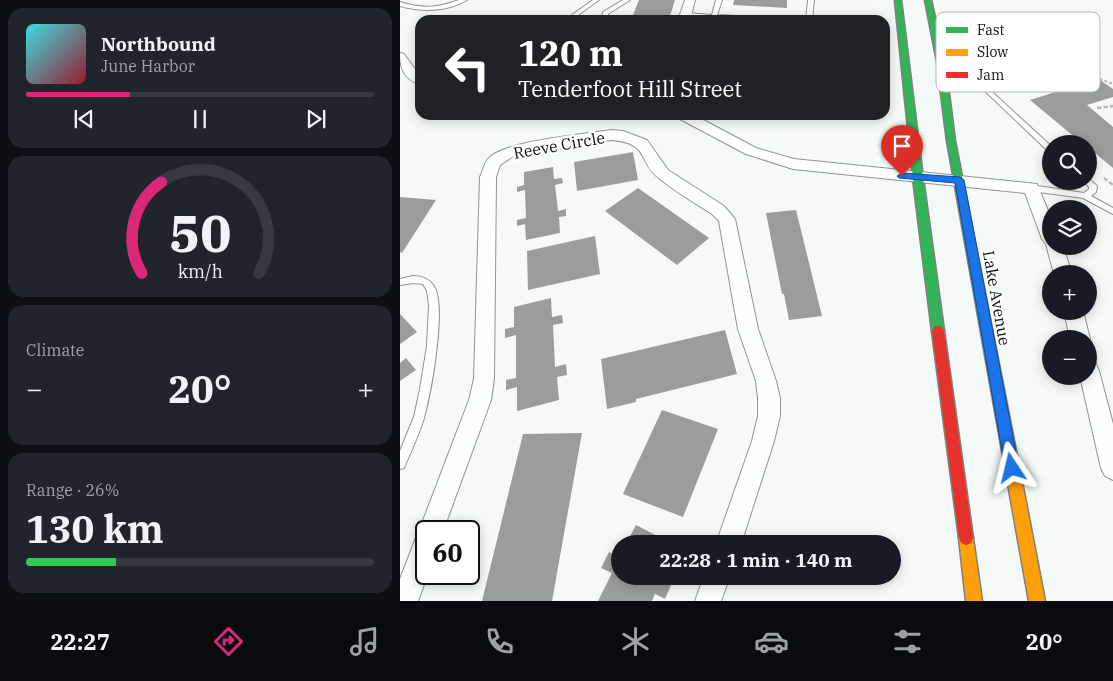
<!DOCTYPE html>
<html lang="en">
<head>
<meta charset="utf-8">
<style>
  :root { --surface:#171b24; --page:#20242c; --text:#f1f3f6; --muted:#9ea1a6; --line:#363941; --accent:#db2777 }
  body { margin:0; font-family:"IBM Plex Serif",serif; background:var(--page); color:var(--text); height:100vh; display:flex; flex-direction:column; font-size:19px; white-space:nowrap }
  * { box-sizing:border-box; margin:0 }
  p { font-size:16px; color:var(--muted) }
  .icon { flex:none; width:28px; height:28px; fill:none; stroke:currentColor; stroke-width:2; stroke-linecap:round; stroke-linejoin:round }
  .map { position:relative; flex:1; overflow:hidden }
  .panel { display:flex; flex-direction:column; gap:8px; padding:8px; background:#0d0f14; width:400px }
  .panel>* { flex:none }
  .banner { position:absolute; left:15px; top:15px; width:475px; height:105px; border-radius:15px; box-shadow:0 2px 12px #0003; background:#202124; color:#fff; overflow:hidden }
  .buttons { position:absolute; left:642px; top:135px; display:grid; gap:10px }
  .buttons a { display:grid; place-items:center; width:55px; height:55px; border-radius:50%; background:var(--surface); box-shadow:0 2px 12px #0003; font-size:25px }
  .speed { position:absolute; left:15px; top:520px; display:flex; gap:10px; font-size:25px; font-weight:700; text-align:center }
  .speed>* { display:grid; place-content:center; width:65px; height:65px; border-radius:50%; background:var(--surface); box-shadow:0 2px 12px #0003; line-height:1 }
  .speed .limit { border:2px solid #111; border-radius:8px; background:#fff; color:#111 }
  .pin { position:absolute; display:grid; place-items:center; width:42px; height:42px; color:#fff; margin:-51px -21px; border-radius:50% 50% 50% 0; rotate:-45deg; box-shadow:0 0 5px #0007 }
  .pin .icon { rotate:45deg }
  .me { position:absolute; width:55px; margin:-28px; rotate:350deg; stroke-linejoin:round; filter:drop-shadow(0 0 4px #0008) }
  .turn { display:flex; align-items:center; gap:18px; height:105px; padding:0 20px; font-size:22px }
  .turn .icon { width:65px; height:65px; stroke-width:2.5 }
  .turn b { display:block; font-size:35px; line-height:42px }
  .big { font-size:38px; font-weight:700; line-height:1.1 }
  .panel .card { flex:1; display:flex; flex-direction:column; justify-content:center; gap:8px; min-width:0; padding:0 18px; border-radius:15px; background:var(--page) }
  .panel .dial { align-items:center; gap:0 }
  .dial svg { height:130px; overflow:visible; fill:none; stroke:var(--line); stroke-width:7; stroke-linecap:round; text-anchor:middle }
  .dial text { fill:var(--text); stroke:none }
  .song { display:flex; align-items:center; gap:15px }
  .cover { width:60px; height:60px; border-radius:8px; background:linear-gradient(135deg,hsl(180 70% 55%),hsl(350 70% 35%)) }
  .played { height:5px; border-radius:2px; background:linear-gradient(90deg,var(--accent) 30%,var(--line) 30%) }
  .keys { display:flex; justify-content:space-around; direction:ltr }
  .heat { display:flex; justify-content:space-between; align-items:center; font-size:28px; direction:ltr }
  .charge { height:8px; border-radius:4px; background:linear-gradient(90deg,#34c759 26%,var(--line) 0) }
  .trip { position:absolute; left:211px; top:535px; width:290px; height:50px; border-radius:25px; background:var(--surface); box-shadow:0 2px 12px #0003; font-weight:700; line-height:50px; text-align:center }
  .menu { display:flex; height:80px; justify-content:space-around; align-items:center; background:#090b0e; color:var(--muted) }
  .menu .icon { width:35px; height:35px }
  .menu .on { color:var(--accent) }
  .menu b { font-size:22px; color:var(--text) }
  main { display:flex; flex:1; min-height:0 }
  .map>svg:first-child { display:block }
  .building { fill:#999e9b }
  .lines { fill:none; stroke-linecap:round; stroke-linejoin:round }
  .lane-casing { stroke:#929493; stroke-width:2 }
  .street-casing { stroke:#929493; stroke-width:2 }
  .fast-casing { stroke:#7f8280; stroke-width:3 }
  .slow-casing { stroke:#7f8280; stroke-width:3 }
  .jam-casing { stroke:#7f8280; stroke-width:3 }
  .path-far1 { stroke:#b7b8b7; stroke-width:2; stroke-dasharray:3 2; stroke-linecap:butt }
  .path { stroke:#b7b8b7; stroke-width:2.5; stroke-dasharray:4.5 2; stroke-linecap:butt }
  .lane { fill:#fdfefe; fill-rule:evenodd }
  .street { fill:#fdfefe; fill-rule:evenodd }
  .fast { fill:#30b455; fill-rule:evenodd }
  .slow { fill:#ff9f0a; fill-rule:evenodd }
  .jam { fill:#e5322d; fill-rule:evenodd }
  .route { fill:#1a73e8; stroke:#114b97 }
  .labels { text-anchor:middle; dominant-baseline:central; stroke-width:5; stroke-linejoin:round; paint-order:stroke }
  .street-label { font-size:16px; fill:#0e0e0e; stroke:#fff }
  .key { fill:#fff; stroke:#b7b7b7; stroke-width:1 }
  .key-label { font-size:14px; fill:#0e0e0e }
</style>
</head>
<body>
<main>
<section class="panel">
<div class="card">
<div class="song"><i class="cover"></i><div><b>Northbound</b><p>June Harbor</p></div></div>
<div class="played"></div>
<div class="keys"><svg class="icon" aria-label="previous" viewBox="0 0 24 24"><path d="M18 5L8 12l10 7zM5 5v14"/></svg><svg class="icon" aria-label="pause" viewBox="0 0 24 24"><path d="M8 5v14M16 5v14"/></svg><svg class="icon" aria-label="next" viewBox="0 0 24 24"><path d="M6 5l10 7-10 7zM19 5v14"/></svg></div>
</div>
<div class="card dial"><svg viewBox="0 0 100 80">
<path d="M14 69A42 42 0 1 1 86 69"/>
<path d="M14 69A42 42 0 0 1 26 13" stroke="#db2777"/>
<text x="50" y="56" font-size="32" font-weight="700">50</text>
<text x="50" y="72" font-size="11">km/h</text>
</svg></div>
<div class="card"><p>Climate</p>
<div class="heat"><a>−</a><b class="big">20°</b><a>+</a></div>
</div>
<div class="card"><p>Range · 26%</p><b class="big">130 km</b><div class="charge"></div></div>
</section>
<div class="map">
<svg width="713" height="601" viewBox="0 0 713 601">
  <rect width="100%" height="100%" fill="#f4faf7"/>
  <!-- building -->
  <path class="building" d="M239 0H275L270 16 233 15Z
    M334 0H387V8L333 5Z
    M685 76 690 80 697 78 713 89V97L687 105 713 127V168L689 148V144H683L630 100 662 90 654 85Z
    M233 152 238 180 177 191 174 162Z
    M153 167 154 179 162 178 163 183 155 185 158 211 166 209V216L159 217 160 233 126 240 125 224 117 226V220L126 218 125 190 117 192V187L124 185V172Z
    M238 188 309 238 277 265 205 211Z
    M0 197 36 200 2 253 0 252Z
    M396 210 422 316 389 320 384 294H382L366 213Z
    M195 236 200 274 128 290 127 251Z
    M151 298 152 317 162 315 163 323 153 325 155 367 166 364 167 375 157 377 159 400 117 411V387L106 390V380L116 378V335L105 338V329L114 327V307Z
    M0 314 17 332 0 344Z
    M325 330 337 374 236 399V402L207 409 201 359Z
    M6 358 16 370 0 381V363Z
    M262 410 318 429 283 517 223 494Z
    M182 433 152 601H82L123 434Z
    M236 525 273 544H226Z
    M209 552 220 558V576H263L261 580 271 585 265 599 255 594 252 601H198L212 573 201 568Z"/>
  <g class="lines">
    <defs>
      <path id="lane" d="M59 0H67C47 12 22 12 0 6V2C23 9 37 8 59 0Z
        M193 0H199L171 20H165Z
        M223 0H230L208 14V20H202L203 12Z
        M316 0H322L317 15 392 18 395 20 316 18V20H310L311 18 286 17 283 15 286 13 312 15Z
        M408 0H414L412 20H406Z
        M615 51 622 53 645 71V74L591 91 651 146V152H649L585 91 577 66 578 61ZM615 55H618L640 73 589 87 583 63Z
        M689 179 697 186 696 192 691 196 713 208V214L683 198 631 191 627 188 631 185 684 193 689 189V187L684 181H689Z
        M13 276C23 276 30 279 35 288 46 310 31 393 24 418 19 435 11 451 4 468L0 469V451L14 417 20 389 27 346 29 305 27 291 23 284 13 283 0 285V279Z"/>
      <path id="street" d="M285 0H295L290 20H278Z
        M0 53 4 54 14 68 20 74V84C4 80 0 68 0 53Z
        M276 115H294L356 148 394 159 637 184 651 218V246H663L672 274H654L646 244 642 239 625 193 393 169 346 154 278 118Z
        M211 130 223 131 247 140 268 170 324 206 335 219 358 329 376 381 380 398V416L374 441 341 544H316L352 441 358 416V398L356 381 338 329 319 221 312 214C295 203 276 192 260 179 237 162 251 143 211 140L112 157 100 165 96 177 94 379 91 400 43 531H26V574H28L18 601H0V579L17 535 20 534 19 531 69 400 74 379 80 177C83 171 84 164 88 159 103 141 185 134 211 130Z
        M664 311H683L690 339 689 341V339H670Z
        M689 362 696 364 699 371 713 424V480L705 476 701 468 680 376H689Z
        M304 576H330L321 601H295Z"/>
      <path id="fast" d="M495 0H501L523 178 544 331 542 335 538 336 534 335 532 331 513 178Z
        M525 0H531L545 62 555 141 617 456 615 461 610 463 605 461 603 456 547 141 537 62Z"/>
      <path id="slow" d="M610 449 615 451 617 456 645 601H629L603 456 605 451Z
        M566 531 571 533 573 538 582 601H566L559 538 561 533Z"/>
      <path id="jam" d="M538 326 542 327 544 331 573 538 571 543 566 545 561 543 559 538 532 331 534 327Z"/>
    </defs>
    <!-- lane casing -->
    <use href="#lane" class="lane-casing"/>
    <!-- street casing -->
    <use href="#street" class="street-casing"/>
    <!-- fast casing -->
    <use href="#fast" class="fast-casing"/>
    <!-- slow casing -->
    <use href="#slow" class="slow-casing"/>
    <!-- jam casing -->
    <use href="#jam" class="jam-casing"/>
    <!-- path-far1 -->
    <path class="path-far1" d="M610 37 616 42
      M661 76 684 73 713 84
      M653 79 661 76 655 72"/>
    <!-- path -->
    <path class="path" d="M697 108 713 106
      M689 165 695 171
      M704 178 713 185"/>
    <!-- lane -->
    <use href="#lane" class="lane"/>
    <!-- street -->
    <use href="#street" class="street"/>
    <!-- fast -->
    <use href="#fast" class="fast"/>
    <!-- slow -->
    <use href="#slow" class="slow"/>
    <!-- jam -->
    <use href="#jam" class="jam"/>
  </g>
  <!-- route -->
  <path class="route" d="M502 173 560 177 564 180 619 468 617 473 612 475 607 473 605 468 555 183 499 178 497 176Z"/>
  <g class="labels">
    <!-- street labels -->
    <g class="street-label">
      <text transform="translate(159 145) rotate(-10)">Reeve Circle</text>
      <text transform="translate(597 298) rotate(80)">Lake Avenue</text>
    </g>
  </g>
  <!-- legend -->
  <rect x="536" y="12" width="164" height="80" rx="8" class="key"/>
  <rect x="546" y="27" width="22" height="6" fill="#30b455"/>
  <rect x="546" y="49" width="22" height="7" fill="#ff9f0a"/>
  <rect x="546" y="72" width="22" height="6" fill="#e5322d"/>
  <g class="key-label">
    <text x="577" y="35">Fast</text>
    <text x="577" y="57">Slow</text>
    <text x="577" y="80">Jam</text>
  </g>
</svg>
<div class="buttons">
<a><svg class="icon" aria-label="search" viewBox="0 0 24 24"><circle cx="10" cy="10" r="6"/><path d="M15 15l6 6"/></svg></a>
<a><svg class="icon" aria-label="layers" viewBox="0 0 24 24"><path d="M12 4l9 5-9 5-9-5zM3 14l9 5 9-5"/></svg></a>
<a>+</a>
<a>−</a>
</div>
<div class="speed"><div class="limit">60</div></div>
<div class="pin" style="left:502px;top:176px;background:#d93025"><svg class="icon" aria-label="arrive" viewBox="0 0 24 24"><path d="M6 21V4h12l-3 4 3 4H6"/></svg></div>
<svg class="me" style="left:612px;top:468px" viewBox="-20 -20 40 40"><path d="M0-17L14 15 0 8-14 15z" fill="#1a73e8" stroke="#fff" stroke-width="4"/></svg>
<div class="trip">22:28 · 1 min · 140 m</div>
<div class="banner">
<div class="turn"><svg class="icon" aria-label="left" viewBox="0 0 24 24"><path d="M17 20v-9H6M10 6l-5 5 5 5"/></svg><div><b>120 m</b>Tenderfoot Hill Street</div></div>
</div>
</div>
</main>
<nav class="menu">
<b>22:27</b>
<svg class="icon on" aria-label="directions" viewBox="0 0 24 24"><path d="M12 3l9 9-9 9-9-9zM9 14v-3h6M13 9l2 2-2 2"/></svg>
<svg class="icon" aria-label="music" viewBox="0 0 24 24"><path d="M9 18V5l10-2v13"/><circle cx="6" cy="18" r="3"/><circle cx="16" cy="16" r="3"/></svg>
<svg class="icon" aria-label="phone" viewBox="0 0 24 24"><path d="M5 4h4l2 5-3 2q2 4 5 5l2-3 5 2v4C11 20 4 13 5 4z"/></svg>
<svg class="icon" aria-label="climate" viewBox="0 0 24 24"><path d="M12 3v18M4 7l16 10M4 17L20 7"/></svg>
<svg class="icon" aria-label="car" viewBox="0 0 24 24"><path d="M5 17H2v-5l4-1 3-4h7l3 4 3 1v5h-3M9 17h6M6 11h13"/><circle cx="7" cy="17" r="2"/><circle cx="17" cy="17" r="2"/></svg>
<svg class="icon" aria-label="filters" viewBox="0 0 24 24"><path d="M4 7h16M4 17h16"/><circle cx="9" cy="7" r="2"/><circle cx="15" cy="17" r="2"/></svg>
<b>20°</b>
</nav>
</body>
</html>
